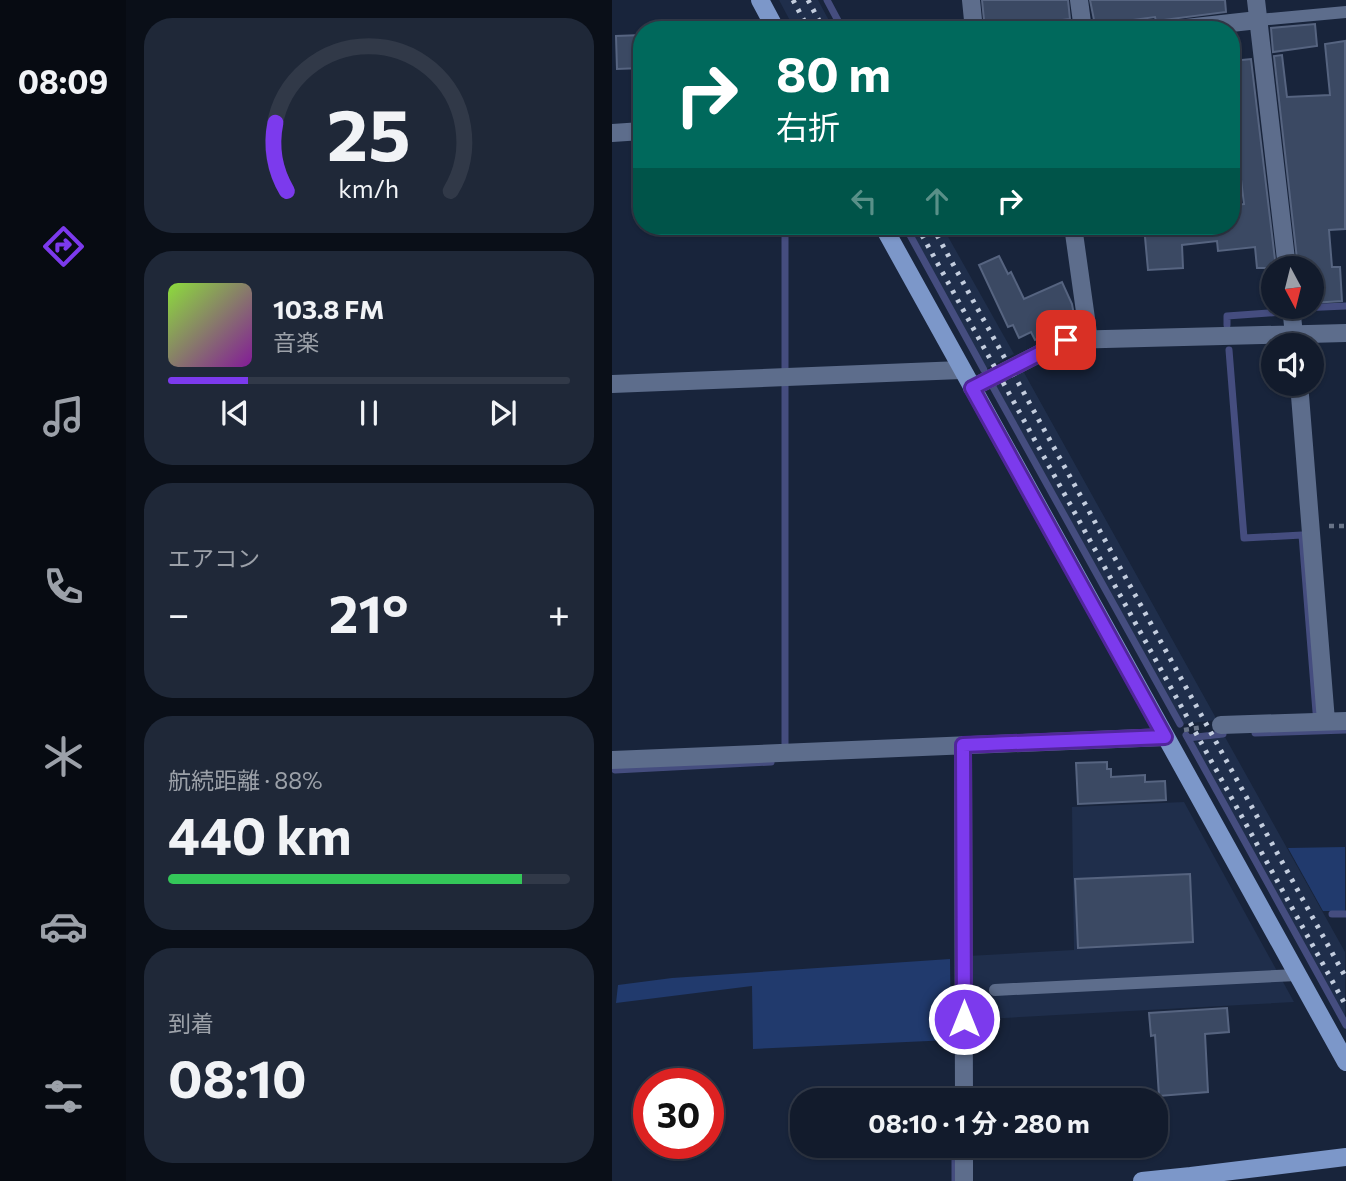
<!DOCTYPE html>
<html lang="ja">
<head>
<meta charset="utf-8">
<style>
  :root { --surface:#121b2c; --page:#1f2838; --text:#f1f3f6; --muted:#9ca1a9; --line:#313948; --accent:#7c3aed }
  body { margin:0; font-family:Commissioner,"Noto Sans JP",sans-serif; background:var(--page); color:var(--text); height:100vh; display:flex; flex-direction:column; font-size:26px; white-space:nowrap }
  * { box-sizing:border-box; margin:0 }
  p { font-size:23px; color:var(--muted) }
  .icon { flex:none; width:38px; height:38px; fill:none; stroke:currentColor; stroke-width:2; stroke-linecap:round; stroke-linejoin:round }
  .map { position:relative; flex:1; overflow:hidden }
  .drawer { display:flex; flex-direction:column; gap:18px; padding:18px; background:#0a0f18; width:486px }
  .drawer>* { flex:none }
  .top-card { position:absolute; left:21px; top:21px; width:607px; height:214px; border-radius:28px; box-shadow:0 2px 5px #0004,0 0 0 2px var(--line); background:#00695c; color:#fff; overflow:hidden }
  .needle { width:46px; rotate:173deg }
  .controls { position:absolute; left:649px; top:256px; display:grid; gap:14px }
  .controls a { display:grid; place-items:center; width:63px; height:63px; border-radius:50%; background:var(--surface); box-shadow:0 2px 5px #0004,0 0 0 2px var(--line); font-size:35px }
  .speed { position:absolute; left:21px; top:1068px; display:flex; gap:14px; font-size:35px; font-weight:700; text-align:center }
  .speed>* { display:grid; place-content:center; width:91px; height:91px; border-radius:50%; background:var(--surface); box-shadow:0 2px 5px #0004,0 0 0 2px var(--line); line-height:1 }
  .speed .limit { border:10px solid #d22; background:#fff; color:#111 }
  .pin { position:absolute; display:grid; place-items:center; width:60px; height:60px; color:#fff; margin:-30px; border-radius:14px; box-shadow:0 4px 10px #0006 }
  .me { position:absolute; width:77px; margin:-38px; rotate:0deg; stroke-linejoin:round; filter:drop-shadow(0 0 5px #0008) }
  .turn { display:flex; align-items:center; gap:24px; height:147px; padding:0 28px; font-size:32px }
  .turn .icon { width:91px; height:91px; stroke-width:2.5 }
  .turn b { display:block; font-size:49px; line-height:60px }
  .lanes { display:flex; align-items:center; height:66px; padding:0 28px; background:#0003; justify-content:center; gap:35px; direction:ltr }
  .lanes .off { opacity:.35 }
  .big { font-size:52px; font-weight:700; line-height:1.1 }
  .drawer .tile { flex:1; display:flex; flex-direction:column; justify-content:center; gap:10px; min-width:0; padding:0 24px; border-radius:28px; background:var(--page) }
  .drawer .dial { align-items:center; gap:0 }
  .dial svg { height:182px; overflow:visible; fill:none; stroke:var(--line); stroke-width:7; stroke-linecap:round; text-anchor:middle }
  .dial text { fill:var(--text); stroke:none }
  .song { display:flex; align-items:center; gap:21px }
  .cover { width:84px; height:84px; border-radius:10px; background:linear-gradient(135deg,hsl(90 70% 55%),hsl(290 70% 35%)) }
  .played { height:7px; border-radius:4px; background:linear-gradient(90deg,var(--accent) 20%,var(--line) 20%) }
  .keys { display:flex; justify-content:space-around; direction:ltr }
  .heat { display:flex; justify-content:space-between; align-items:center; font-size:38px; direction:ltr }
  .charge { height:10px; border-radius:5px; background:linear-gradient(90deg,#34c759 88%,var(--line) 0) }
  .trip { position:absolute; left:178px; top:1088px; width:378px; height:70px; border-radius:28px; background:var(--surface); box-shadow:0 2px 5px #0004,0 0 0 2px var(--line); font-weight:700; line-height:70px; text-align:center }
  main { display:flex; flex:1; min-height:0 }
  .tab-bar { display:flex; flex-direction:column; width:126px; justify-content:space-around; align-items:center; background:#070b12; color:var(--muted) }
  .tab-bar .icon { width:49px; height:49px }
  .tab-bar .active { color:var(--accent) }
  .tab-bar b { font-size:32px; color:var(--text) }
  .map>svg:first-child { display:block }
  .built { fill:#1f2e4b }
  .green { fill:#213a6d }
  .lines { fill:none; stroke-linecap:round; stroke-linejoin:round }
  .stream { stroke:#454d7f; stroke-width:7 }
  .building { fill:#3b4963; stroke:#566480; stroke-width:2 }
  .path { stroke:#687387; stroke-width:4.5; stroke-dasharray:5 5; stroke-linecap:butt }
  .lane { stroke:#5d6d8c; stroke-width:12 }
  .street { stroke:#5d6d8c; stroke-width:18 }
  .secondary { stroke:#7c97c9; stroke-width:18 }
  .rail { stroke:#c3cdde; stroke-width:5; stroke-dasharray:3.5 7; stroke-linecap:butt }
  .route-casing { stroke:#51269a; stroke-width:18 }
  .route { stroke:#7c3aed; stroke-width:12 }
</style>
</head>
<body>
<main>
<nav class="tab-bar">
<b>08:09</b>
<svg class="icon active" aria-label="directions" viewBox="0 0 24 24"><path d="M12 3l9 9-9 9-9-9zM9 14v-3h6M13 9l2 2-2 2"/></svg>
<svg class="icon" aria-label="music" viewBox="0 0 24 24"><path d="M9 18V5l10-2v13"/><circle cx="6" cy="18" r="3"/><circle cx="16" cy="16" r="3"/></svg>
<svg class="icon" aria-label="phone" viewBox="0 0 24 24"><path d="M5 4h4l2 5-3 2q2 4 5 5l2-3 5 2v4C11 20 4 13 5 4z"/></svg>
<svg class="icon" aria-label="climate" viewBox="0 0 24 24"><path d="M12 3v18M4 7l16 10M4 17L20 7"/></svg>
<svg class="icon" aria-label="car" viewBox="0 0 24 24"><path d="M5 17H2v-5l4-1 3-4h7l3 4 3 1v5h-3M9 17h6M6 11h13"/><circle cx="7" cy="17" r="2"/><circle cx="17" cy="17" r="2"/></svg>
<svg class="icon" aria-label="filters" viewBox="0 0 24 24"><path d="M4 7h16M4 17h16"/><circle cx="9" cy="7" r="2"/><circle cx="15" cy="17" r="2"/></svg>
</nav>
<section class="drawer">
<div class="tile dial"><svg viewBox="0 0 100 80">
<path d="M14 69A42 42 0 1 1 86 69"/>
<path d="M14 69A42 42 0 0 1 9 39" stroke="#7c3aed"/>
<text x="50" y="56" font-size="32" font-weight="700">25</text>
<text x="50" y="72" font-size="11">km/h</text>
</svg></div>
<div class="tile">
<div class="song"><i class="cover"></i><div><b>103.8 FM</b><p>音楽</p></div></div>
<div class="played"></div>
<div class="keys"><svg class="icon" aria-label="previous" viewBox="0 0 24 24"><path d="M18 5L8 12l10 7zM5 5v14"/></svg><svg class="icon" aria-label="pause" viewBox="0 0 24 24"><path d="M8 5v14M16 5v14"/></svg><svg class="icon" aria-label="next" viewBox="0 0 24 24"><path d="M6 5l10 7-10 7zM19 5v14"/></svg></div>
</div>
<div class="tile"><p>エアコン</p>
<div class="heat"><a>−</a><b class="big">21°</b><a>+</a></div>
</div>
<div class="tile"><p>航続距離 · 88%</p><b class="big">440 km</b><div class="charge"></div></div>
<div class="tile"><p>到着</p><b class="big">08:10</b></div>
</section>
<div class="map">
<svg width="734" height="1181" viewBox="0 0 734 1181">
  <rect width="100%" height="100%" fill="#18243b"/>
  <!-- built -->
  <path class="built" d="M167 0H206L222 30H183Z
    M295 226H330L402 354 374 369Z
    M410 369 605 720 571 724 383 384Z
    M613 737 733 952V1022L580 742Z
    M572 802 682 1002 356 1020V956L462 950 460 807Z"/>
  <!-- green -->
  <path class="green" d="M733 847V911H711L676 848Z
    M338 959 339 1040 141 1049 140 986 4 1003 6 985 60 978Z"/>
  <g class="lines">
    <!-- stream -->
    <path class="stream" d="M215 0 231 30
      M173 226V371
      M293 226 372 370
      M688 308 734 306
      M615 325V316L671 312
      M617 350 632 538 690 535 704 712
      M173 384V746
      M381 387 568 724
      M643 733 734 730
      M574 735 734 1025
      M576 738 611 734
      M3 770 159 762
      M720 914H734
      M343 1181V1146"/>
  </g>
  <!-- building -->
  <path class="building" d="M370 0H456L458 19 373 30Z
    M478 0H613L614 12 544 21 543 17 483 25Z
    M703 24 705 46 661 52 659 28Z
    M30 35V68L5 69 4 36Z
    M733 41V229L717 230 720 267H728L730 301 700 303V268H686L662 56 670 55 675 97 718 95 713 44Z
    M639 59 664 268H645L643 247 606 251 605 241 570 245 571 268 536 270 532 226H620V205L632 204 620 106V61Z
    M387 256 396 274 399 272 412 299 450 282 460 304 462 315 438 327 440 332 423 340 419 332 407 338 401 325 396 327 367 265Z
    M495 762V769H499V777L533 775V782L553 781 554 800 466 804 464 763Z
    M578 874 581 942 466 948 463 879Z
    M615 1008 617 1032 593 1034 596 1092 547 1096 543 1035 539 1036 537 1013Z"/>
  <g class="lines">
    <!-- path -->
    <path class="path" d="M717 526H734
      M572 730 591 727"/>
    <!-- lane -->
    <path class="lane" d="M646 20 734 12
      M383 990 685 975"/>
    <!-- street -->
    <path class="street" d="M359 0 362 30
      M467 0 471 30
      M644 0 675 268
      M556 30 646 20
      M0 133 30 131
      M461 226 477 340
      M679 306 683 345
      M687 383 714 721
      M0 384 349 370
      M360 388 454 340 734 333
      M609 725 734 721
      M351 745 352 1101
      M0 760 553 737
      M352 1146V1181"/>
    <!-- secondary -->
    <path class="secondary" d="M148 0 164 30
      M271 226 734 1062
      M579 1176 734 1157
      M530 1181 579 1176 580 1181"/>
    <!-- rail -->
    <path class="rail" d="M181 0 197 30
      M196 0 212 30
      M305 226 734 1006
      M320 226 734 978"/>
  </g>
  <g class="lines">
    <defs>
      <path id="route" d="M352 1019 351 745 553 737 360 388 454 340"/>
    </defs>
    <!-- route casing -->
    <use href="#route" class="route-casing"/>
    <!-- route -->
    <use href="#route" class="route"/>
  </g>
</svg>
<div class="controls">
<a><svg class="needle" viewBox="-14 -14 28 28"><path d="M0-13l5 13h-10z" fill="#e53935"/><path d="M0 13l5-13h-10z" fill="#9ca1a9"/></svg></a>
<a><svg class="icon" aria-label="sound" viewBox="0 0 24 24"><path d="M4 9h4l5-4v14l-5-4H4zM17 9q2 3 0 6"/></svg></a>
</div>
<div class="speed"><div class="limit">30</div></div>
<div class="pin" style="left:454px;top:340px;background:#d93025"><svg class="icon" aria-label="arrive" viewBox="0 0 24 24"><path d="M6 21V4h12l-3 4 3 4H6"/></svg></div>
<svg class="me" style="left:352px;top:1019px" viewBox="-20 -20 40 40"><circle r="17" fill="#7c3aed" stroke="#fff" stroke-width="3"/><path d="M0-11L8 9 0 5-8 9z" fill="#fff"/></svg>
<div class="trip">08:10 · 1 分 · 280 m</div>
<div class="top-card">
<div class="turn"><svg class="icon" aria-label="right" viewBox="0 0 24 24"><path d="M7 20v-9h11M14 6l5 5-5 5"/></svg><div><b>80 m</b>右折</div></div>
<div class="lanes"><svg class="icon off" aria-label="left" viewBox="0 0 24 24"><path d="M17 20v-9H6M10 6l-5 5 5 5"/></svg><svg class="icon off" aria-label="ahead" viewBox="0 0 24 24"><path d="M12 20V5M6 11l6-6 6 6"/></svg><svg class="icon" aria-label="right" viewBox="0 0 24 24"><path d="M7 20v-9h11M14 6l5 5-5 5"/></svg></div>
</div>
</div>
</main>
</body>
</html>
